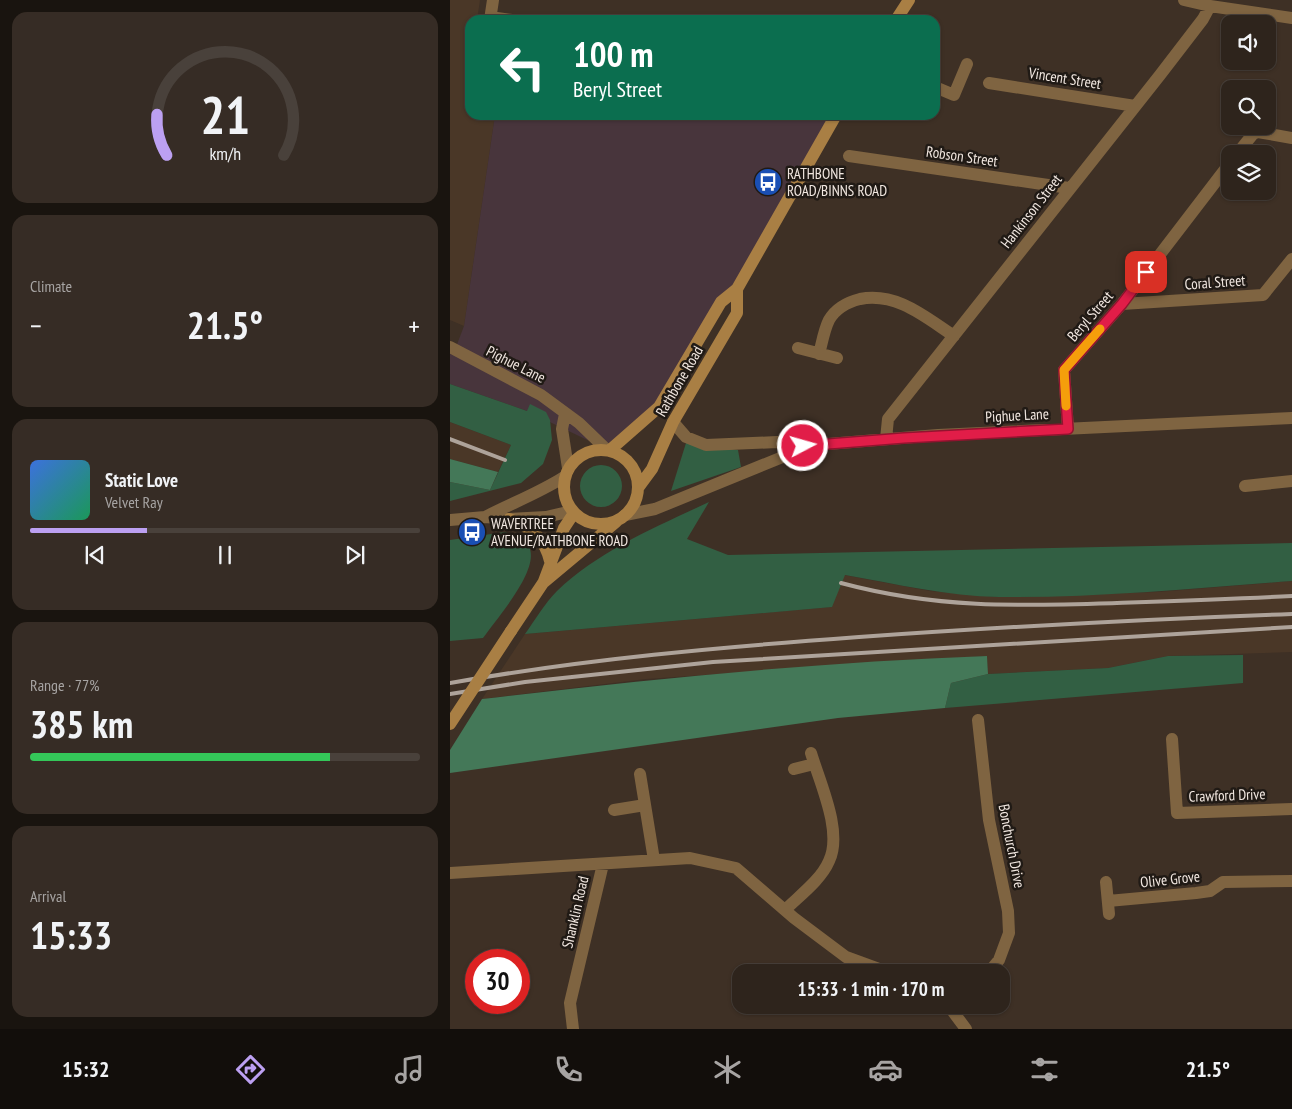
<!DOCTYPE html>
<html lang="en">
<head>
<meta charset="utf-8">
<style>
  :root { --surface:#2e241c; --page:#362c25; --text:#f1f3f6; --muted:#a7a4a3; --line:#49413b; --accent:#bca0f2 }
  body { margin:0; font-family:"PT Sans Narrow",sans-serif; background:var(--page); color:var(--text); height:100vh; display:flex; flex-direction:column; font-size:19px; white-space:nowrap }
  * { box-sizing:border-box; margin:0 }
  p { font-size:16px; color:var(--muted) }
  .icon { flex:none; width:28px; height:28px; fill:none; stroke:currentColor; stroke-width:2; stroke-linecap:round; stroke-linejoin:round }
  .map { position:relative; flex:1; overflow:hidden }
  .side { display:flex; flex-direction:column; gap:12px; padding:12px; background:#19140f; width:450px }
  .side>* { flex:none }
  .hud { position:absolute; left:15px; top:15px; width:475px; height:105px; border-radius:15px; box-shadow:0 1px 4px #0004,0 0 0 1px var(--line); background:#0b6e4f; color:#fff; overflow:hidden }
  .fabs { position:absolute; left:771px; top:15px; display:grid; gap:10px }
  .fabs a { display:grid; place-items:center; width:55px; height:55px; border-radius:10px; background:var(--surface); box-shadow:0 1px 4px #0004,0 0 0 1px var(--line); font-size:25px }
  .speed { position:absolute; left:15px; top:949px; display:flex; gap:10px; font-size:25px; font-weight:700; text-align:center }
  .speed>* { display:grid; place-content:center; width:65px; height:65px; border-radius:50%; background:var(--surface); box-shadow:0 1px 4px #0004,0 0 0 1px var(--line); line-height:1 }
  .speed .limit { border:8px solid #d22; background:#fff; color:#111 }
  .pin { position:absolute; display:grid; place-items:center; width:42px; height:42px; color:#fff; margin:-21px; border-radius:10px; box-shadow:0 2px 8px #0006 }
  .me { position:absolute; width:55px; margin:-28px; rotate:84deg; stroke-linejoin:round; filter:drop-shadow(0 0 4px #0008) }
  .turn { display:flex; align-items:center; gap:18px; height:105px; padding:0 25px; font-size:22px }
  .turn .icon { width:65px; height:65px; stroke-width:2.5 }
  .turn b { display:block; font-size:35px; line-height:42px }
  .big { font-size:38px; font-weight:700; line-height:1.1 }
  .side .card { flex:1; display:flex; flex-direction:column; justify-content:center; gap:8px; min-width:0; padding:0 18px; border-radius:15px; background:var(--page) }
  .side .dial { align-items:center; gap:0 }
  .dial svg { height:130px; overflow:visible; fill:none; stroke:var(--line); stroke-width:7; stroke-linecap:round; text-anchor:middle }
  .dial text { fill:var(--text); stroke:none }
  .song { display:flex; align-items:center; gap:15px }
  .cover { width:60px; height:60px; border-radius:8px; background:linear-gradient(135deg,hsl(220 70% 55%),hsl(150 70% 35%)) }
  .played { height:5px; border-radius:2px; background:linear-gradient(90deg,var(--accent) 30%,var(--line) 30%) }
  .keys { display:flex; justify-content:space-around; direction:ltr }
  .heat { display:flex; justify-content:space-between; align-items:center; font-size:28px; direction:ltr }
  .charge { height:8px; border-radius:4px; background:linear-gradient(90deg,#34c759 77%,var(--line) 0) }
  .trip { position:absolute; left:282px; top:964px; width:278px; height:50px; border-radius:15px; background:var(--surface); box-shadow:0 1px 4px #0004,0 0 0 1px var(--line); font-weight:700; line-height:50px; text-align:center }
  .menu { display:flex; height:80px; justify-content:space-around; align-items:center; background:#120e0b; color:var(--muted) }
  .menu .icon { width:35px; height:35px }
  .menu .on { color:var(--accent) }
  .menu b { font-size:22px; color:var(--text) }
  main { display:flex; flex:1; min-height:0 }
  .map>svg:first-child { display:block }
  .built { fill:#4a3727 }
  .industrial { fill:#48353c }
  .green { fill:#325f43 }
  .forest { fill:#447858 }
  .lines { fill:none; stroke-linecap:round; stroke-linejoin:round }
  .street { stroke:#7f6441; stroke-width:12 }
  .secondary { stroke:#a97f44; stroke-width:12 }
  .rail { stroke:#aea39a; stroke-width:4 }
  .secondary-bridge { stroke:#a97f44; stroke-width:12 }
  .route-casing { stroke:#92132f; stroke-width:12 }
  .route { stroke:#e11d48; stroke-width:9 }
  .slow { stroke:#f59e0b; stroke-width:9 }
  .labels { text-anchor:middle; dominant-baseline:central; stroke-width:5; stroke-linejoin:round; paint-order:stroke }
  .street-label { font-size:15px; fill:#f1e7e0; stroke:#201a15 }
  .poi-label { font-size:15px; fill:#f1e7e0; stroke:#201a15; text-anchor:start }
</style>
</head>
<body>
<main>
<section class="side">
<div class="card dial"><svg viewBox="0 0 100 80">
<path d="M14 69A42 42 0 1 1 86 69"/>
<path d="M14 69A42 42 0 0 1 8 44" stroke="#bca0f2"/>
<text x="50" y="56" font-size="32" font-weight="700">21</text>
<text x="50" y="72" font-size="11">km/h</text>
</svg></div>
<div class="card"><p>Climate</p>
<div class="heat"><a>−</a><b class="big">21.5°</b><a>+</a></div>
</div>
<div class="card">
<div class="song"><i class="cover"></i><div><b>Static Love</b><p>Velvet Ray</p></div></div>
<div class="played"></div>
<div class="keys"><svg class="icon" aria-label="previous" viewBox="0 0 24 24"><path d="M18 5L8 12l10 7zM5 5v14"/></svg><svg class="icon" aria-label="pause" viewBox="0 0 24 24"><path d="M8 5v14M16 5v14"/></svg><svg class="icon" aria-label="next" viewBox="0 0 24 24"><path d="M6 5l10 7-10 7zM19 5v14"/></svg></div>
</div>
<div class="card"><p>Range · 77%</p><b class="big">385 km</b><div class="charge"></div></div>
<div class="card"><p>Arrival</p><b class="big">15:33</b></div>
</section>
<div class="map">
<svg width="842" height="1029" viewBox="0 0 842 1029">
  <rect width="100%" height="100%" fill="#3e3025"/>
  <!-- built -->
  <path class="built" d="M0 0H30L27 20H20V115H45L14 326 0 320Z
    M0 422 61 445 48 472 0 459Z
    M394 575 480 591 549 597 707 592 842 581V652L718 656 658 668 538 674 537 656 196 679 32 699 75 634 381 607Z"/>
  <!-- industrial -->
  <path class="industrial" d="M45 115H345L383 120 209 407 156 449 77 411 0 384V354L3 355 14 326Z"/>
  <!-- green -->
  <path class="green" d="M0 384 77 411 80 404 96 412 100 420 102 440 93 464 71 483 0 501V482L40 490 61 445 0 422Z
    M236 443 288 450 291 467 221 491Z
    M130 486a21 21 0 1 1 42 0a21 21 0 1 1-42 0Z
    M259 502 237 539 278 555 842 543V581C745 588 647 598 549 597 497 596 446 584 395 575L382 607 75 634C85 620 95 603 107 591 150 550 206 527 259 502Z
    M55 532C63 535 73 538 78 545 93 567 46 619 33 638L0 641V540Z
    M793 655V683L495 708 501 683 538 674 658 668 718 656Z"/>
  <!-- forest -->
  <path class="forest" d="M0 459 48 472 40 490 0 482Z
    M537 656 538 674 501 683 495 708 388 718 0 773V750L32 699C200 679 368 662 537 656Z"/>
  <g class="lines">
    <!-- street -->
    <path class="street" d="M734 0 760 6 842 18
      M40 17 62 20
      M40 20 43 0
      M539 83 685 106
      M485 87 504 95 517 64
      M787 154 803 134 808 132 842 138
      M399 156 619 188
      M672 304 813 295 842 259
      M0 347 91 395 129 423 156 449
      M348 348 387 358
      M369 354C372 343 374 330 379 320 386 308 398 302 410 299 447 292 475 317 504 336
      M115 414 112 429 118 468
      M223 422 236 437 256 445 327 442 353 446 488 435 842 418
      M618 429 614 370 672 304 780 163
      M436 439 438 419 710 75 753 19 760 6
      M795 486 842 481
      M175 515 205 509 335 456 353 446
      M35 517C62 503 89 493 114 477
      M0 520 35 517 59 519 96 517 122 511
      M528 720 539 820 558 911 559 933 549 960 539 972
      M722 739 727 813 842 809
      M344 769 364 764
      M190 774 204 860
      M164 810 195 805
      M0 873 240 858 286 868 344 918 396 957 437 972
      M656 882 659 914
      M658 901 746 893 760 891 773 882 842 881
      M335 910C349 896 371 880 379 861 393 832 370 783 361 753
      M498 1005 516 1029
      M123 1029 120 1003 153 864"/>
    <!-- secondary -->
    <path class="secondary" d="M446 20 459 0
      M114 487a37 37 0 1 1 74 0a37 37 0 1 1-74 0Z
      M160 450 209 407 271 302 287 289 386 115
      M188 488 202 469 223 422 287 313V289
      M59 519C81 526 95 539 100 561
      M94 581 114 528 124 513
      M61 631 93 583 166 522"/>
    <!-- rail -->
    <path class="rail" d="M0 439 55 460
      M391 583C488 609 569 606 667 603 725 601 784 599 842 596
      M0 683C135 659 272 647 409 637 553 627 698 619 842 614
      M0 694 75 682 263 662 842 627"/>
    <!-- secondary-bridge -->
    <path class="secondary-bridge" d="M0 724 61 631"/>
  </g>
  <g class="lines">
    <defs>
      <path id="route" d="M353 446 454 438 618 429 614 370 672 304 696 272"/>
    </defs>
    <!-- route casing -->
    <use href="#route" class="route-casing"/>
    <!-- route -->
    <use href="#route" class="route"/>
    <!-- slow -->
    <path class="slow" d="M616 406 614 370 650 329"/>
  </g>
  <!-- icons -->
  <defs>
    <symbol id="bus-disc" viewBox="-11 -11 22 22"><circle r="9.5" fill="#1a4fb4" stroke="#201a15"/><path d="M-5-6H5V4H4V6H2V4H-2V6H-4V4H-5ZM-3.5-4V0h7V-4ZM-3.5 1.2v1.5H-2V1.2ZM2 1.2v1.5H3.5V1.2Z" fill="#fff"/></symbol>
  </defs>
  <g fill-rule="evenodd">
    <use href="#bus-disc" x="302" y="166" width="32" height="32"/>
    <use href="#bus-disc" x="6" y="516" width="32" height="32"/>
  </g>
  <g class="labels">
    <!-- street labels -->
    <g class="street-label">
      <text transform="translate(615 78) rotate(9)">Vincent Street</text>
      <text transform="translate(512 156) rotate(8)">Robson Street</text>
      <text transform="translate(581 211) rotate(-52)">Hankinson Street</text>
      <text transform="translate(765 282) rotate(-4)">Coral Street</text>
      <text transform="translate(640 316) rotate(-49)">Beryl Street</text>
      <text transform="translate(66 364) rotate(27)">Pighue Lane</text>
      <text transform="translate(229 381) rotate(-60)">Rathbone Road</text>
      <text transform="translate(567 415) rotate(-3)">Pighue Lane</text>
      <text transform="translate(777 795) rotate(-2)">Crawford Drive</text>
      <text transform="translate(562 846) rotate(79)">Bonchurch Drive</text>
      <text transform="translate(720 879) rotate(-6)">Olive Grove</text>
      <text transform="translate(125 912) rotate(-77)">Shanklin Road</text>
    </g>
    <!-- poi labels -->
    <g class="poi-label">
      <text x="337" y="173">RATHBONE<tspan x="337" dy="17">ROAD/BINNS ROAD</tspan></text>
      <text x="41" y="523">WAVERTREE<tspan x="41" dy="17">AVENUE/RATHBONE ROAD</tspan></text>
    </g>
  </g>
</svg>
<div class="fabs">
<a><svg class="icon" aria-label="sound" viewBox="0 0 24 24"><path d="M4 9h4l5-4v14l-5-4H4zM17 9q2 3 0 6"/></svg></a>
<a><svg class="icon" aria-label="search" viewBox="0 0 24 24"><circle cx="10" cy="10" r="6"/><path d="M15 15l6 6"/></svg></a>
<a><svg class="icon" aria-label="layers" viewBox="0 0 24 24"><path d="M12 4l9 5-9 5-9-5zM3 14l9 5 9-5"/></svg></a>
</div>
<div class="speed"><div class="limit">30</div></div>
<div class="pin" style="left:696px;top:272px;background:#d93025"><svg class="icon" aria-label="arrive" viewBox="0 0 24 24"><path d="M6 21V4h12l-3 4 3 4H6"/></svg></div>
<svg class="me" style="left:353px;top:446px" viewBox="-20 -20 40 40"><circle r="17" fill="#e11d48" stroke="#fff" stroke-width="3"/><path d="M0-11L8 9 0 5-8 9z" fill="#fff"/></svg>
<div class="trip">15:33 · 1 min · 170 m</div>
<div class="hud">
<div class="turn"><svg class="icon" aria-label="left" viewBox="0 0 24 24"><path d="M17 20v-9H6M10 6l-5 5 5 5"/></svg><div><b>100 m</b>Beryl Street</div></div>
</div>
</div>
</main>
<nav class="menu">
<b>15:32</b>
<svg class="icon on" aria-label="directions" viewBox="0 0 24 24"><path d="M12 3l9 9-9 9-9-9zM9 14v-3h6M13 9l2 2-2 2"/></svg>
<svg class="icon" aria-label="music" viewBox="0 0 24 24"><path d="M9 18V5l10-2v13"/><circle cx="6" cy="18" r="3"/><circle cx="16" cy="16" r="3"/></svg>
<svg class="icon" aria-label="phone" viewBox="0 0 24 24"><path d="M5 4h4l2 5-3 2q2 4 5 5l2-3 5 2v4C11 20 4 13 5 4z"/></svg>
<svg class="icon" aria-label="climate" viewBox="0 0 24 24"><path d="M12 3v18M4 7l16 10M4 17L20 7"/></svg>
<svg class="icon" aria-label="car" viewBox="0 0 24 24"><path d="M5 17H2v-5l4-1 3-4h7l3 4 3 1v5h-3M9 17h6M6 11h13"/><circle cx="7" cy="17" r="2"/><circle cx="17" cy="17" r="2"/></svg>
<svg class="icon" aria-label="filters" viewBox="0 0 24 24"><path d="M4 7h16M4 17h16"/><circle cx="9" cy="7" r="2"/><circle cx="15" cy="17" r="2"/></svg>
<b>21.5°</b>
</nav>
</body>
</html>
